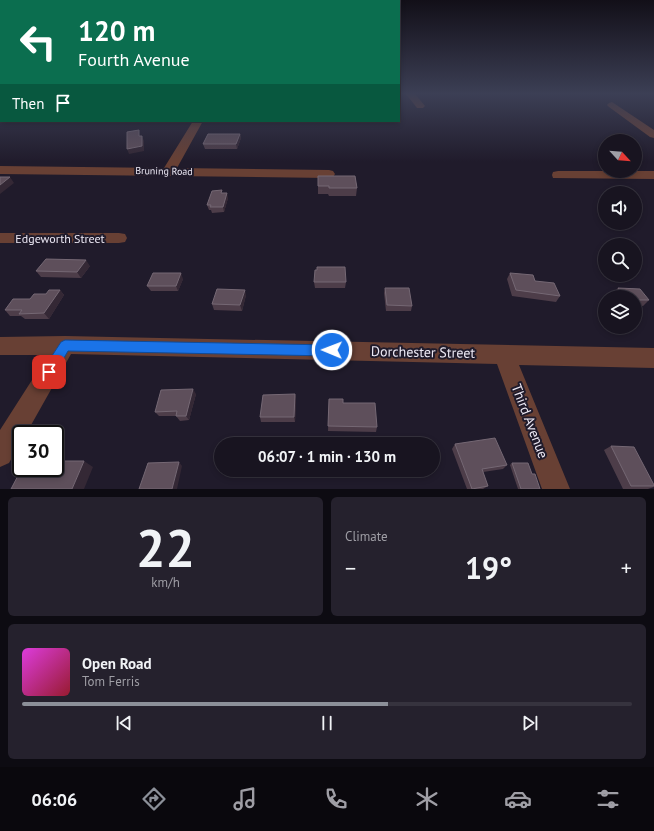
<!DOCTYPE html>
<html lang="en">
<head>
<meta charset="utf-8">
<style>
  :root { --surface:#181420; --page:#25212d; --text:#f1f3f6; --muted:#9f9ea5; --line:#36333e; --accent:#8c9099 }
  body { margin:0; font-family:"PT Sans",sans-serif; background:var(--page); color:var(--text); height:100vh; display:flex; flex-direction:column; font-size:15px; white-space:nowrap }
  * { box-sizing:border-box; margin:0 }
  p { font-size:13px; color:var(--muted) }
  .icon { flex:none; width:22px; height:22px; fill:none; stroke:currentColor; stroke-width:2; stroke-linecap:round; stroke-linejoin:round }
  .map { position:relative; height:489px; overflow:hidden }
  .details { display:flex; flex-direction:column; gap:8px; padding:8px; background:#0d0b12; flex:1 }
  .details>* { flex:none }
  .top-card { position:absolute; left:0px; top:0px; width:400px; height:122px; box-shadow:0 2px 6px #0003,0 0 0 1px var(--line); background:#0b6e4f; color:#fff; overflow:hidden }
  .needle { width:26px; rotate:116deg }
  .fabs { position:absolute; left:598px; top:134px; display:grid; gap:8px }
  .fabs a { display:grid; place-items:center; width:44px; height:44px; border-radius:50%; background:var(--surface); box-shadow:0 2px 6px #0003,0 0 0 1px var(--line); font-size:20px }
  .speed { position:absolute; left:12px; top:425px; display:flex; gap:8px; font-size:20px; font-weight:700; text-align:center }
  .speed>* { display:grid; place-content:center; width:52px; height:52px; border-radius:50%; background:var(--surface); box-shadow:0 2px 6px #0003,0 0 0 1px var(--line); line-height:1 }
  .speed .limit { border:2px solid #111; border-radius:6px; background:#fff; color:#111 }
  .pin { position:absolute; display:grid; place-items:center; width:34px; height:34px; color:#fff; margin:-17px; border-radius:8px; box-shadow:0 2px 6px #0006 }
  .me { position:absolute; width:44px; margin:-22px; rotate:271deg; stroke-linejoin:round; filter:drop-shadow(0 0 3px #0008) }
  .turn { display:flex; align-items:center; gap:14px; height:84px; padding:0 12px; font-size:18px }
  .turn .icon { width:52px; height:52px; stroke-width:2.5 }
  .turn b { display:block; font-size:28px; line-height:34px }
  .then { display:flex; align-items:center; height:38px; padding:0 12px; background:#0003; gap:8px; font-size:15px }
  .big { font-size:30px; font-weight:700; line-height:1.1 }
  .details .card { flex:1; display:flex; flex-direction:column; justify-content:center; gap:6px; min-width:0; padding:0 14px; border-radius:6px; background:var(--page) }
  .details .dial { align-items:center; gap:0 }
  .dial b { font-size:52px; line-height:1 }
  .song { display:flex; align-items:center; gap:12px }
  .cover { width:48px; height:48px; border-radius:6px; background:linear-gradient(135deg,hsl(300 70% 55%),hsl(350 70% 35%)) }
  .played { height:4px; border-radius:2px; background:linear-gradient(90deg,var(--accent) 60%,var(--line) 60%) }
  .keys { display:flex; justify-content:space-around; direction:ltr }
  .heat { display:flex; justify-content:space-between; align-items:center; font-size:22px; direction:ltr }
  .details .tiles { flex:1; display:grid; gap:8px; grid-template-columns:1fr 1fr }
  .card:last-child { grid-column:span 2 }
  .trip { position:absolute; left:214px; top:437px; width:226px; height:40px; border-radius:20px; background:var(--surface); box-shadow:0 2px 6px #0003,0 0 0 1px var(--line); font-weight:700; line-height:40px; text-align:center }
  .menu { display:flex; height:64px; justify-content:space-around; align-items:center; background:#0a080d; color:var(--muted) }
  .menu .icon { width:28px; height:28px }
  .menu .on { color:var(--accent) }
  .menu b { font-size:18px; color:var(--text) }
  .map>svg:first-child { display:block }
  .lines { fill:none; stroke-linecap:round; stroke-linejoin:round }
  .minor { fill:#684034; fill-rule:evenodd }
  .wall { fill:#4d3d49 }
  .shaded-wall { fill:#342835 }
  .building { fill:#5e4f5b; stroke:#756874 }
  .route { fill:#1a73e8; stroke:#114b97 }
  .labels { text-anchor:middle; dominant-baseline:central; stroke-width:4; stroke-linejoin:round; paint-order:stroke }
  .far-street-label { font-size:10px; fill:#ede9f5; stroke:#201b2b }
  .street-label { font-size:12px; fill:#ede9f5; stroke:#201b2b }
  .near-street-label { font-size:14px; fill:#ede9f5; stroke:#201b2b }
</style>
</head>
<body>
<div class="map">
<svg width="654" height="489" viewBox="0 0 654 489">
  <rect width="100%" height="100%" fill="#201b2b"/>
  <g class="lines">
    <!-- minor -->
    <path class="minor" d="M406 94H415L425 106 423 108H417Z
      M612 102 654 130V138L650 137 609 107 607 105 609 103Z
      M0 106H1L0 113Z
      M193 121H203L177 168 329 170 333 171 335 174 333 177 329 178 0 174V166L164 168Z
      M558 171H654V179L553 178 552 175 553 172Z
      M0 233H119L125 234 127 238 125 242 119 243H0Z
      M65 336 654 348V368L519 365 570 489H542L497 364 71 354 26 434H21V442L9 463 0 467V430L48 355H0V337Z"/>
  </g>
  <!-- wall -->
  <path class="wall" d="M240 134 241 138 237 149H205L203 144Z
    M355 176 357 188 356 196H329L328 194H318V186Z
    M223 193 228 198 224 212 212 213 211 210H209L207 205Z
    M90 266 81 278 41 277 36 271Z
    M510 273 535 281 560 296 556 302 512 296 507 279Z
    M183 279 178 291H151L147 286Z
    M314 282H346L345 288H315Z
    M385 288 412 306 411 311H386L384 293Z
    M618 288 649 300 643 306 635 305V297H615L613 293Z
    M60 290 64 295 49 319H25L21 316H10L5 310 30 299Z
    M246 295 242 311 214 310 212 304Z
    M196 394 189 420 180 421 176 416H159L155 412Z
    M295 394 296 399 295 422H261L260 417Z
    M329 399 343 403 377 427 376 432 328 431Z
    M455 444 507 465 503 469 483 472 488 486 483 489H467L452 449Z
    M611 446 654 487 648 489H623L604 450Z
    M512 463 532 474 540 489H518L510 465Z"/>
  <!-- shaded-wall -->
  <path class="shaded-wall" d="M240 134 241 138 237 149 236 144Z
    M142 136 144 141V151L129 154 127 149Z
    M10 177 14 183 0 194V185Z
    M227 193 228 198 224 212 223 207Z
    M86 260 90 266 81 278 77 272Z
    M181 273 183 279 178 291 176 286Z
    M60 290 64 295 49 319 44 313Z
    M245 290 246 295 242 311 240 305Z
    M193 389 196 394 189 420 186 416Z
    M295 394 296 399 295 422 294 417Z
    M55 454 62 458 58 466 55 465Z
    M84 461 93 467 84 489H72Z
    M179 462 182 466 177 489H172Z"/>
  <!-- building -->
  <path class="building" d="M139 130V136H142V146L127 149V132Z
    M208 134H240L236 144H203Z
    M318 176H355L357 188H329V186H318Z
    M0 177H10L0 185Z
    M222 190 221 193H227L223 207H210L211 205H207L212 191Z
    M46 259 86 260 77 272 36 271Z
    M317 267H345L346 282H314L315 270H317Z
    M153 273H181L176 286H147Z
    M510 273 533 275 535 281 554 283 560 296 516 290Z
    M385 288H409L412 306 387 305Z
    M618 288 640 289 649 300H635V297H624Z
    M217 289 245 290 240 305 212 304Z
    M49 290H60L44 313 19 314 22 310H5L13 299H30L34 294H46Z
    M193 389 186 416H176L177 411 155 412 161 390Z
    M295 394 294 417H260L263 395Z
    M329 399H343V403H375L377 427 328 426Z
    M495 438 507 465 482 469 488 486 472 489 455 444Z
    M611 446 634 447 654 485V486H631Z
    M55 461H84L72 489H11L22 468H55Z
    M179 462 172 489H139L148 463Z
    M512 463H528L532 474H535L540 489H521Z"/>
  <!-- sky -->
  <linearGradient id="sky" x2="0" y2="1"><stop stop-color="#120f18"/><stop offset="0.58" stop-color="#3c3f55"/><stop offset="1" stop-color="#3c3f55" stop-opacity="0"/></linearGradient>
  <rect width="654" height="162" fill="url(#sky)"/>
  <!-- route -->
  <path class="route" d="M65 340 332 345 336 347 337 350 336 354 332 356 68 351 53 377 49 378 44 377 43 372 44 368 61 342Z"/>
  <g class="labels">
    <!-- far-street labels -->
    <g class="far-street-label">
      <text transform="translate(164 171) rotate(1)">Bruning Road</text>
    </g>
    <!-- street labels -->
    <g class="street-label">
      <text x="60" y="238">Edgeworth Street</text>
    </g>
    <!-- near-street labels -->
    <g class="near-street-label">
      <text transform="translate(423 352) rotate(1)">Dorchester Street</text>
      <text transform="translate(530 421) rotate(69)">Third Avenue</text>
    </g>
  </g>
</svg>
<div class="fabs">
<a><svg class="needle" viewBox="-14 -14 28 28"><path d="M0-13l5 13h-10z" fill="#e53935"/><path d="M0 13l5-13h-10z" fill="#9f9ea5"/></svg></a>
<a><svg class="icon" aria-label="sound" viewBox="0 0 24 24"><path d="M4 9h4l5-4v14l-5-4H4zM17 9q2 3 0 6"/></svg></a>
<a><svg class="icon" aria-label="search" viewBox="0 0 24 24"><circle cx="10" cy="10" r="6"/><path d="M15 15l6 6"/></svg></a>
<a><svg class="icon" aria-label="layers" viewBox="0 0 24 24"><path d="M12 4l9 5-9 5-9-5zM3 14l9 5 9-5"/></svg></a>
</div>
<div class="speed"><div class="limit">30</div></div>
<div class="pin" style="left:49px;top:372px;background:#d93025"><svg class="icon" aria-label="arrive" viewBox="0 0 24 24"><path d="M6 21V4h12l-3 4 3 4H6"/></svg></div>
<svg class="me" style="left:332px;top:350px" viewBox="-20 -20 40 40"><circle r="17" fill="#1a73e8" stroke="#fff" stroke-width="3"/><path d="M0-11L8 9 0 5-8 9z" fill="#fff"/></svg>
<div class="trip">06:07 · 1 min · 130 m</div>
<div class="top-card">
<div class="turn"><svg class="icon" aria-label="left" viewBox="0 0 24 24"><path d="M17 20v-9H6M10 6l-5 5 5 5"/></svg><div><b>120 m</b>Fourth Avenue</div></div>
<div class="then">Then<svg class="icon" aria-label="arrive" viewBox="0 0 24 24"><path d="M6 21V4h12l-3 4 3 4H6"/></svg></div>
</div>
</div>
<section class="details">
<div class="tiles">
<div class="card dial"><b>22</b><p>km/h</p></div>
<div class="card"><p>Climate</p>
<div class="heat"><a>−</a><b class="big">19°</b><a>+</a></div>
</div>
<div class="card">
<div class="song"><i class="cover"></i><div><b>Open Road</b><p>Tom Ferris</p></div></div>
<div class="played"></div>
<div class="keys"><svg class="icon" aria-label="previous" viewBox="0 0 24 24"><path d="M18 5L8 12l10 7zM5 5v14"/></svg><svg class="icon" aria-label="pause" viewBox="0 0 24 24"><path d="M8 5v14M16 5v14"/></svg><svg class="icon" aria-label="next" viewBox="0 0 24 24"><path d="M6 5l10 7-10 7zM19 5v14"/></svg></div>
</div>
</div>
</section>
<nav class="menu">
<b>06:06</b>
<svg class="icon on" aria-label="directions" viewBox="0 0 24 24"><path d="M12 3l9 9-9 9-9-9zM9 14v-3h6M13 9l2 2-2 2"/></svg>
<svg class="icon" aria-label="music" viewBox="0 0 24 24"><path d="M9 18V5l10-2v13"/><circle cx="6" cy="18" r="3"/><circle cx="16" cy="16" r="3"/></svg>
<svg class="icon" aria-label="phone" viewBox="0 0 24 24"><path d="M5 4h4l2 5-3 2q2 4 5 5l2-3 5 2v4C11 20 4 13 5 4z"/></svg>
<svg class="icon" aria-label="climate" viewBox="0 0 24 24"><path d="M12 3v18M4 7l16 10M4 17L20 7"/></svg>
<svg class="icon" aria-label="car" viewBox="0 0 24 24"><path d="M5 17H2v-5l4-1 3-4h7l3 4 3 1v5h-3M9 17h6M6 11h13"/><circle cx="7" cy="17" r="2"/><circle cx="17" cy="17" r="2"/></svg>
<svg class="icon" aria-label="filters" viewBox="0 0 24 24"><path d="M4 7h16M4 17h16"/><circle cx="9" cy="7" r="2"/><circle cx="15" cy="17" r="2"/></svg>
</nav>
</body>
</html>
